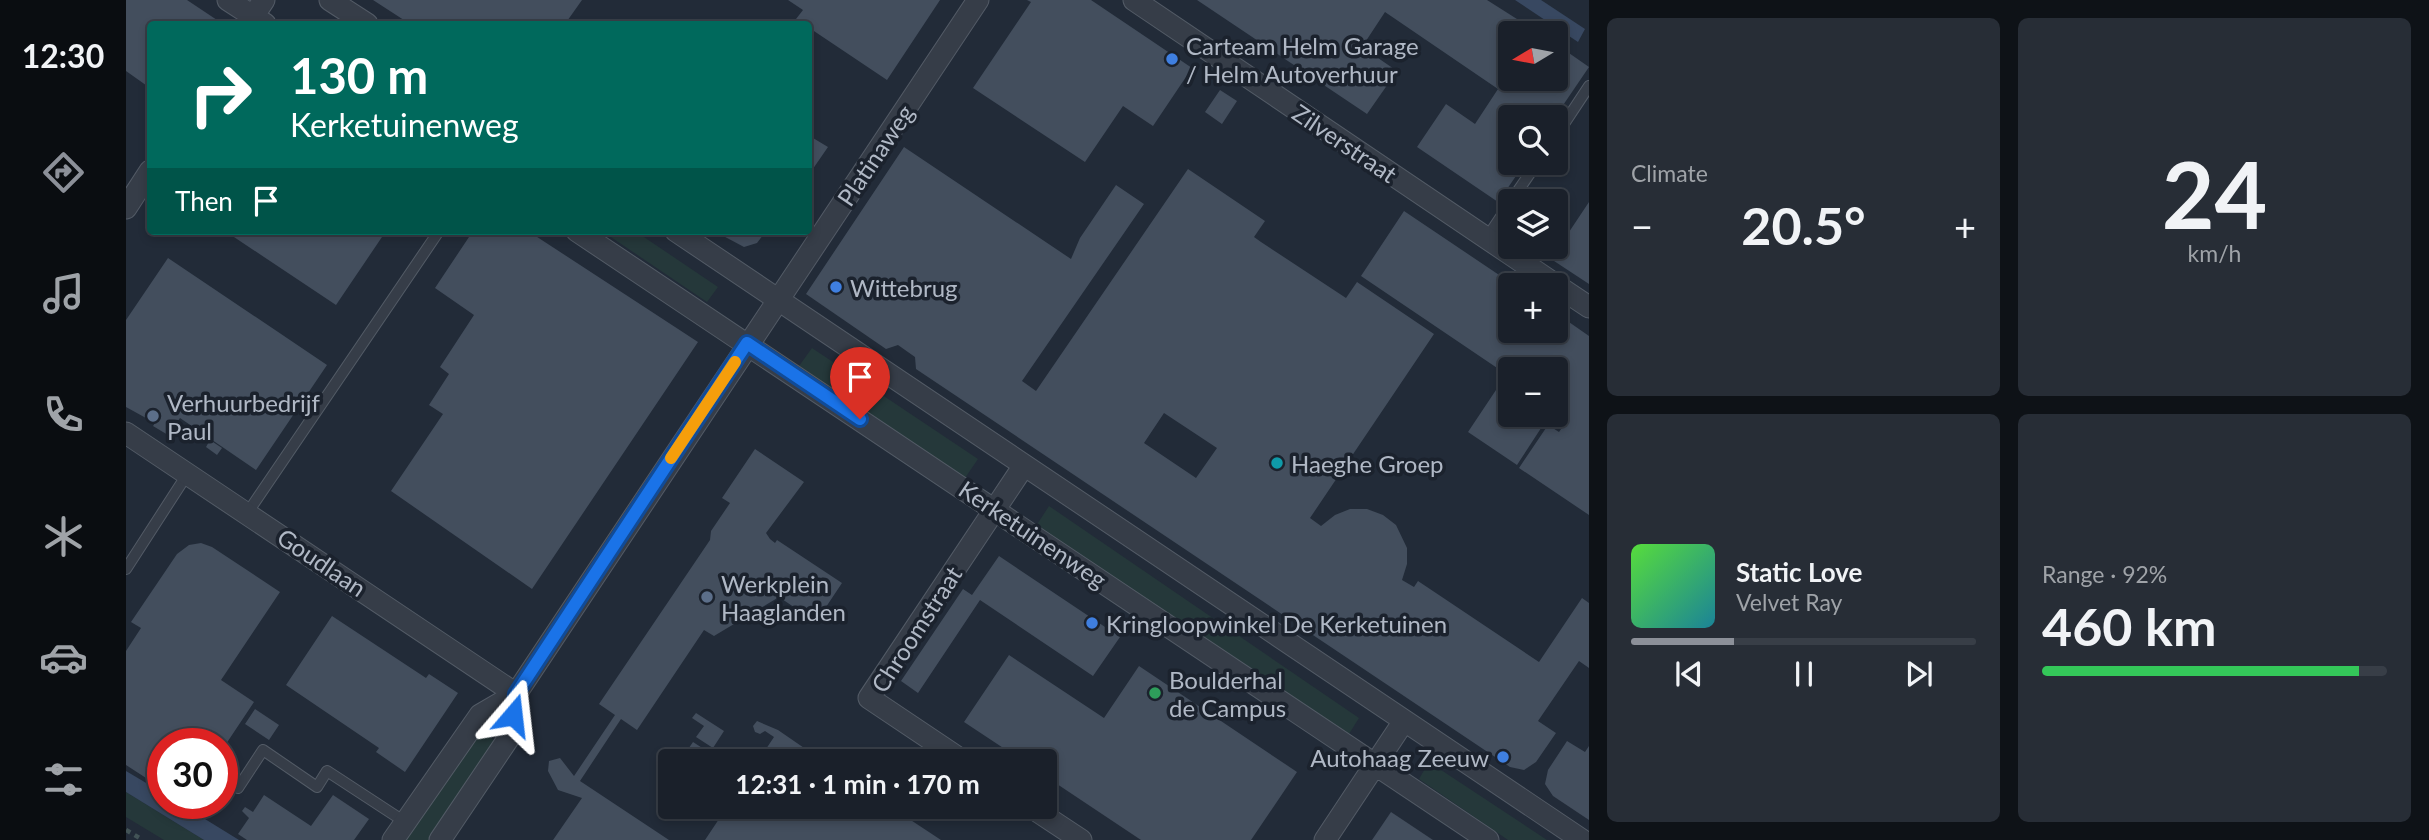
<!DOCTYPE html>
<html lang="en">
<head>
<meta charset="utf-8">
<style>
  :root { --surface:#1a202a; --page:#272d36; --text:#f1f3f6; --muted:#9fa3a8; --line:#383e47; --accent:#8c9099 }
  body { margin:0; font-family:Lato,sans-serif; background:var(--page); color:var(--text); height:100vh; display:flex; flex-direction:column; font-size:26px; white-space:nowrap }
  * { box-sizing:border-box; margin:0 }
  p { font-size:23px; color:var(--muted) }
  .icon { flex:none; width:38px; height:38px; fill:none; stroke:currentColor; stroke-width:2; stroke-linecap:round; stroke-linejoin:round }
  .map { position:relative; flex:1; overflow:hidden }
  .drawer { display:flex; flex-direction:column; gap:18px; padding:18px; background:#0e1217; width:840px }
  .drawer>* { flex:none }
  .hud { position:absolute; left:21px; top:21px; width:665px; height:214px; border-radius:7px; box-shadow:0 4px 10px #0003,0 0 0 2px var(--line); background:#00695c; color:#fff; overflow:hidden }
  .needle { width:46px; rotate:260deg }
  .controls { position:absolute; left:1372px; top:21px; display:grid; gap:14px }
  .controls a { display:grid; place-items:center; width:70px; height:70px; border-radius:7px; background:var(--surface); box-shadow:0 4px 10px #0003,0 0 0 2px var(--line); font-size:35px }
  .speed { position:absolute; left:21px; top:728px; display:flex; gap:14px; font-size:35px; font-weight:700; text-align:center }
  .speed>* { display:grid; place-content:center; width:91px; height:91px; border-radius:50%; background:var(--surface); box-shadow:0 4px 10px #0003,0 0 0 2px var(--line); line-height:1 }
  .speed .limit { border:10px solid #d22; background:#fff; color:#111 }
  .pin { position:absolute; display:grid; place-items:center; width:60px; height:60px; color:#fff; margin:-72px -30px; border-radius:50% 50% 50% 0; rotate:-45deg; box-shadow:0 0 7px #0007 }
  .pin .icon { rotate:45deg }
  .me { position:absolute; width:77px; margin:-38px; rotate:17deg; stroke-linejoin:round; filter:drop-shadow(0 0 5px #0008) }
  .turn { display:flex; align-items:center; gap:24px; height:147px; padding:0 28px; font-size:32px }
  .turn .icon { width:91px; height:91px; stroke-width:2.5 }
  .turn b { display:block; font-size:49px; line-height:60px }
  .then { display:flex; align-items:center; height:66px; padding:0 28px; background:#0003; gap:14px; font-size:26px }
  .big { font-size:52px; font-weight:700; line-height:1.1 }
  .drawer .card { flex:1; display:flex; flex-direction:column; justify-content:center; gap:10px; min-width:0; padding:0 24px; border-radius:10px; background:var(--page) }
  .drawer .dial { align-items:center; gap:0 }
  .dial b { font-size:91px; line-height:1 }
  .song { display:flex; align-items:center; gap:21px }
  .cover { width:84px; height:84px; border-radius:10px; background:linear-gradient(135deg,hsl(110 70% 55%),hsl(190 70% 35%)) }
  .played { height:7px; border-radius:4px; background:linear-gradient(90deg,var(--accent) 30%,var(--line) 30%) }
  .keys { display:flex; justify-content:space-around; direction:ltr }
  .heat { display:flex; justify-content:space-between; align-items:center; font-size:38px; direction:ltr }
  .charge { height:10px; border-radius:5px; background:linear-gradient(90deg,#34c759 92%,var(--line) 0) }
  .drawer .tiles { flex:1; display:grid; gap:18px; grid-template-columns:repeat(2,1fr) }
  .trip { position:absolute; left:532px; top:749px; width:399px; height:70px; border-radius:7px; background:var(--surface); box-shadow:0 4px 10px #0003,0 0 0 2px var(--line); font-weight:700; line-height:70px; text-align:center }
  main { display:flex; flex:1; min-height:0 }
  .tab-bar { display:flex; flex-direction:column; width:126px; justify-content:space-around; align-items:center; background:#0a0d11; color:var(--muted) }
  .tab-bar .icon { width:49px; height:49px }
  .tab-bar .selected { color:var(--accent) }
  .tab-bar b { font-size:32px; color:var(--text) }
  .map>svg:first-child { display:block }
  .green { fill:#25383a }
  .water { fill:#384861 }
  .building { fill:#434e5d; fill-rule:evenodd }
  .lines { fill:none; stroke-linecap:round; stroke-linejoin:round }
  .lane-casing { stroke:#535b66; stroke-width:12 }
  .street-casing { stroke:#535b66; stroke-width:23 }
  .path { stroke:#425356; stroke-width:4.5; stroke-dasharray:5 5; stroke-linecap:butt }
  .lane { stroke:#363d48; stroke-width:10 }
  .street { stroke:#363d48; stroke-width:21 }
  .route-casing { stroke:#114b97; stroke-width:18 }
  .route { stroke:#1a73e8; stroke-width:12 }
  .slow { stroke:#f59e0b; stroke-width:12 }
  .shop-dot { fill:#3f7fe0; stroke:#1b222d; stroke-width:2.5 }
  .service-dot { fill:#5c6f8a; stroke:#1b222d; stroke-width:2.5 }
  .culture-dot { fill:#0f9aa8; stroke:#1b222d; stroke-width:2.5 }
  .leisure-dot { fill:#2e9e5b; stroke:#1b222d; stroke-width:2.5 }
  .labels { text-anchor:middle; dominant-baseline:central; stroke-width:7; stroke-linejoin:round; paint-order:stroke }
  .poi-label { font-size:24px; fill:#b0b8c5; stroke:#1b222d; text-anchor:start }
  .street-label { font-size:24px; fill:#b0b8c5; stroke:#1b222d }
</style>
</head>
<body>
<main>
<nav class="tab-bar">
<b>12:30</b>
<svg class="icon selected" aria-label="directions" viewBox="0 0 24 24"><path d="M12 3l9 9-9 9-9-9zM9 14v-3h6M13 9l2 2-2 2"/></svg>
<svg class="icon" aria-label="music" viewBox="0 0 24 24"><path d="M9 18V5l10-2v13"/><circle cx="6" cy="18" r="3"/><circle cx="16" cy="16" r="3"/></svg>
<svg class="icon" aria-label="phone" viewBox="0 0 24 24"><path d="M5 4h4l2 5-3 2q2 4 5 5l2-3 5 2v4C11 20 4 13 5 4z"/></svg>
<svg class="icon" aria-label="climate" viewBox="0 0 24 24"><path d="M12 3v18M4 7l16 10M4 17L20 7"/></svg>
<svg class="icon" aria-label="car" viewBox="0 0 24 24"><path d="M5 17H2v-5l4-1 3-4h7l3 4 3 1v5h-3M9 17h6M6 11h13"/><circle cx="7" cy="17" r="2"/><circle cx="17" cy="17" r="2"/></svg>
<svg class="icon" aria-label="filters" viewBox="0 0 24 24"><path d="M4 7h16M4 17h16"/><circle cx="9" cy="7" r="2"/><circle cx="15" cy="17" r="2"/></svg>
</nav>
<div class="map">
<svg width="1463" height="840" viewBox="0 0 1463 840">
  <rect width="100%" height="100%" fill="#222b38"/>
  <!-- green -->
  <path class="green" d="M476 231H509L592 287 581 302Z
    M686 348 852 459 839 478 673 366Z
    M923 506 1233 718 1223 734 910 526Z
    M354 729 370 742 304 840H280Z
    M1303 762 1421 840H1382L1293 779Z
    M0 792 78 840H38L0 817Z"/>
  <!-- water -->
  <path class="water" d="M1389 0H1415L1459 29 1452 42Z
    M0 771 37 793V803H53L113 840H78L0 792Z"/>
  <!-- building -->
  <path class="building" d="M0 0H61L94 22 92 24H24V88L0 71Z
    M247 0H456L439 24H284Z
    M662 0H814L761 80 670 19 677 10Z
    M901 0H965L1066 68 1027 126 997 106 959 162 847 88 905 2Z
    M1071 0H1361L1413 33H1384V79H1430V44L1463 67 1429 117H1384V163H1399L1372 202 1291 147 1320 104 1349 124 1372 89 1259 12 1236 47 1271 71 1241 114Z
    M1094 90 1111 101 1096 124 1079 112Z
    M682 135 702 147 682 176Z
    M778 147 945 259 954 238 990 185 1018 204 896 381 910 391 1062 169 1139 221 1128 237 1135 242 1220 298 1231 282 1308 334 1184 518 1195 526 1209 515 1224 509H1241L1257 515 1270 525 1281 548V564L1276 580 1288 587 1292 581 1413 662 1456 598 1463 603V668L1453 661 1412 721 1430 733 1410 762 1398 770 1384 767 790 369 789 357 772 345 760 349 680 294ZM1038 413 1091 448 1070 478 1018 443Z
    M1463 202V284L1425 259Z
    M1278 211 1388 285H1384V331H1430V313L1463 336V515L1393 468 1422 425 1433 432 1444 416 1430 407V369H1384L1383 376 1235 276Z
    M99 231H251L256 237 210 305Z
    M347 231H402L572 342 406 589 265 491 317 414 303 405 323 374 314 367 348 315 309 288Z
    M588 231H640L631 243 618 247Z
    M42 258 201 365 130 470 54 418 42 435 27 426 29 423 0 407V320Z
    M1370 390 1384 399V415H1408L1419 422 1391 465 1342 432Z
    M84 440 96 448 91 455 80 447Z
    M629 449 678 482 640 533 644 539 649 543 651 540 716 583 690 622 653 597 588 636 578 630 511 730 495 719 454 781 543 840H427L456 798 432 790 422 771 423 761 434 758 448 776 489 715 473 704 584 540 585 531 604 503 596 498Z
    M75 543 86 547 154 592 95 680 128 702 96 750V744H37V789L0 765V651L15 628 5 622 51 554 63 545Z
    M873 556 994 637 967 676 854 600 792 693 775 681 837 589 846 595Z
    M206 616 300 678 303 674 332 693 279 772 250 752 253 748 160 685Z
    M883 655 978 718 1013 666 1171 772 1125 840H1015L919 776V761H897L838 722Z
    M129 709 153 725 143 740 119 724Z
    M570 713 598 731 587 748 570 737 578 726 566 718Z
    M631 721 652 730 697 761H632L648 737 639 731 634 734 629 732 627 726Z
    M1441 741 1459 752 1463 746V820L1427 796 1419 784 1422 770Z
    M567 742 584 753 578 761H554Z
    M138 795 185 826 207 795 243 819 228 840H121L112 834 123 818 116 811 119 807 127 812Z
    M601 807H765L815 840H579Z
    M1265 812 1307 840H1246Z"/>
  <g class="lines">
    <defs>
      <path id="lane" d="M1430 136 1463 86
        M1385 201 1411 163
        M1360 239 1384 203
        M122 512 313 231
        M0 569 62 473
        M112 788 137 750 191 787 201 771 279 822"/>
      <path id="street" d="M102 0 139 24
        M204 0 241 24
        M1008 0 1430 285
        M122 24 138 0
        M0 208 24 171
        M451 231 1362 840
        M550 231 1456 840
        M1430 285 1463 307
        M0 433 390 694
        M837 761 743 698 897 467
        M905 807 955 840
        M267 840 354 715 390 694 852 0
        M314 840 384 736 390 694
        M1199 840 1278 721"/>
    </defs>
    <!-- lane casing -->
    <use href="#lane" class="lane-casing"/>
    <!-- street casing -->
    <use href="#street" class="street-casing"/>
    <!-- path -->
    <path class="path" d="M0 830 17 840"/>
    <!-- lane -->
    <use href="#lane" class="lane"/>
    <!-- street -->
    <use href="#street" class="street"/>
  </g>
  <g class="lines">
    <defs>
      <path id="route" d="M387 715 390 694 621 343 734 419"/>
    </defs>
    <!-- route casing -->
    <use href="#route" class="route-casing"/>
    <!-- route -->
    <use href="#route" class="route"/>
    <!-- slow -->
    <path class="slow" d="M545 458 609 362"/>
  </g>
  <!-- markers -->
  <g class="shop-dot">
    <circle cx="1046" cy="59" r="7"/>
    <circle cx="710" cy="287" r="7"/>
    <circle cx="966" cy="623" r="7"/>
    <circle cx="1377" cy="757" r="7"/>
  </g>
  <g class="service-dot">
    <circle cx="27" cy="416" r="7"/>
    <circle cx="581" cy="597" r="7"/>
  </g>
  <circle class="culture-dot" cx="1151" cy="463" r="7"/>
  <circle class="leisure-dot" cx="1029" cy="693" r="7"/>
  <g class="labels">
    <!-- poi labels -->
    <g class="poi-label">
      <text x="1060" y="45">Carteam Helm Garage<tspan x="1060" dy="28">/ Helm Autoverhuur</tspan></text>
      <text x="724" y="287">Wittebrug</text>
      <text x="41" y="402">Verhuurbedrijf<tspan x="41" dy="28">Paul</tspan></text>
      <text x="1165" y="463">Haeghe Groep</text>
      <text x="595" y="583">Werkplein<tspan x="595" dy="28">Haaglanden</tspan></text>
      <text x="980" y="623">Kringloopwinkel De Kerketuinen</text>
      <text x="1043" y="679">Boulderhal<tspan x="1043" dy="28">de Campus</tspan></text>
      <text x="1363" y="757" text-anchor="end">Autohaag Zeeuw</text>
    </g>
    <!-- street labels -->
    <g class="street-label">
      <text transform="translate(1219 143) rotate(34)">Zilverstraat</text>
      <text transform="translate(749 155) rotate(-56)">Platinaweg</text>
      <text transform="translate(907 534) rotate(34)">Kerketuinenweg</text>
      <text transform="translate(196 562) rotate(34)">Goudlaan</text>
      <text transform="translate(790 629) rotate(-57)">Chroomstraat</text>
    </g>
  </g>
</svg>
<div class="controls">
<a><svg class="needle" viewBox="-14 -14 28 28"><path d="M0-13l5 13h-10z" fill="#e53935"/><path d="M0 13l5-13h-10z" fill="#9fa3a8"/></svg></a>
<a><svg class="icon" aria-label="search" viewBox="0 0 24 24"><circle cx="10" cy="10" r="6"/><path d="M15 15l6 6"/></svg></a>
<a><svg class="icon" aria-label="layers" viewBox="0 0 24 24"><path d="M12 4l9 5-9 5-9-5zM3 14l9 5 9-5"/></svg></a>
<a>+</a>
<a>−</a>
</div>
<div class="speed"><div class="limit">30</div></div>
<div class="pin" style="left:734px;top:419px;background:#d93025"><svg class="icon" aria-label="arrive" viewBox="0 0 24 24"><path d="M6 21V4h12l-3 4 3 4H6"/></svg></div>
<svg class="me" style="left:387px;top:715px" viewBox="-20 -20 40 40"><path d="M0-17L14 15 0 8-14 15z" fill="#1a73e8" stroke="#fff" stroke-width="4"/></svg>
<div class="trip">12:31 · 1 min · 170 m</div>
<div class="hud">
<div class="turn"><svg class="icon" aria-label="right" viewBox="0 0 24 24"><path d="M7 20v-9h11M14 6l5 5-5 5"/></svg><div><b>130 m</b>Kerketuinenweg</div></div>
<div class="then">Then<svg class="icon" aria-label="arrive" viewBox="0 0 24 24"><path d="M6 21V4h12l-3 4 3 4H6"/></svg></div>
</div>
</div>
<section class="drawer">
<div class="tiles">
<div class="card"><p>Climate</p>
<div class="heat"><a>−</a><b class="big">20.5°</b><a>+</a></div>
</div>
<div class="card dial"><b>24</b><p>km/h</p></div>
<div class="card">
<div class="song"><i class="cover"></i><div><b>Static Love</b><p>Velvet Ray</p></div></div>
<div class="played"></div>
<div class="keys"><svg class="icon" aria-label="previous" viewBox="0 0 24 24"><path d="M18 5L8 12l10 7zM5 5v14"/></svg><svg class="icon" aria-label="pause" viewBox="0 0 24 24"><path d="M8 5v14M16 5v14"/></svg><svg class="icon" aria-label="next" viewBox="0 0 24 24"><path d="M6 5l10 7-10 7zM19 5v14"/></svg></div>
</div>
<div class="card"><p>Range · 92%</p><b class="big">460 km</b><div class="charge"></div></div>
</div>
</section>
</main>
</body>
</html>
